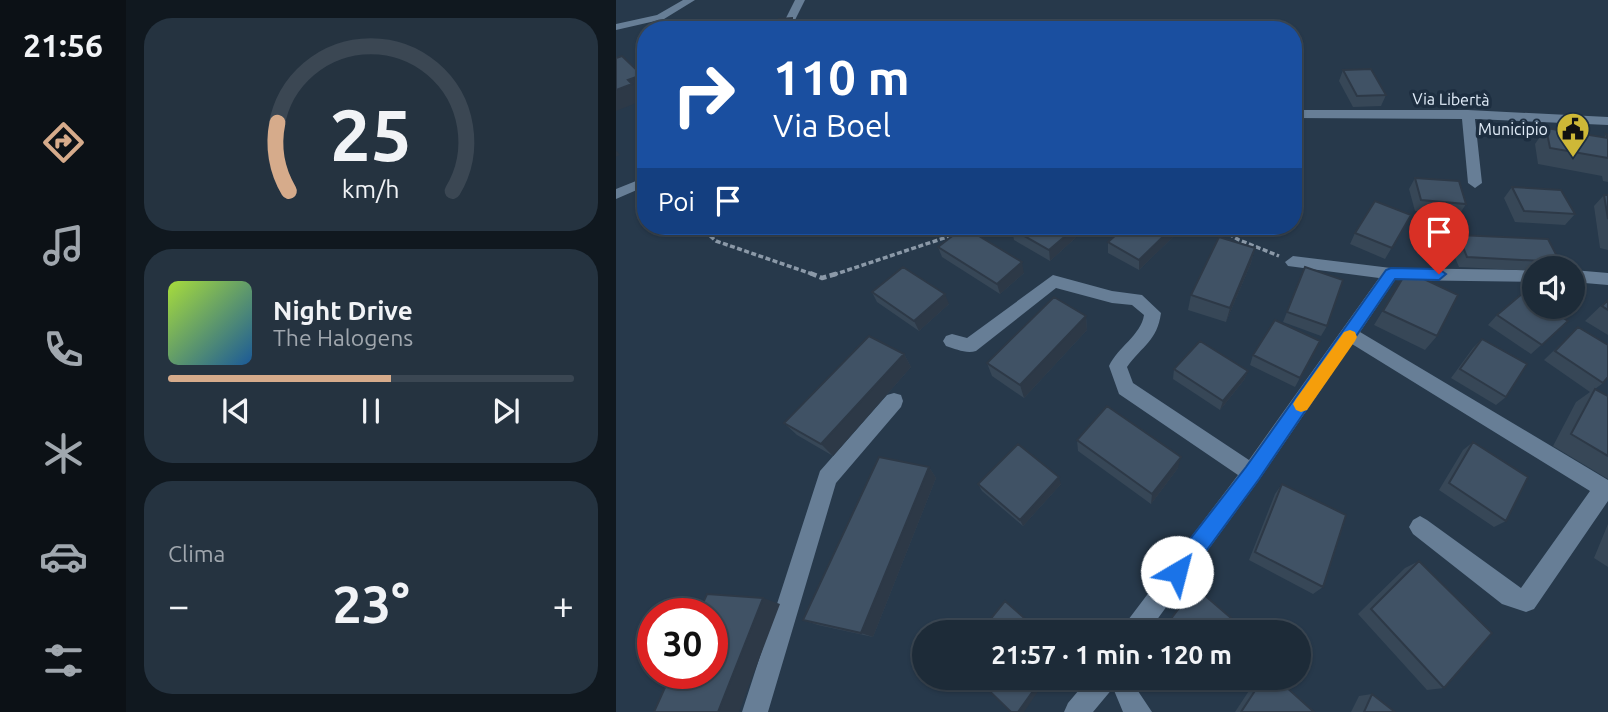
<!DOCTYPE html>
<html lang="it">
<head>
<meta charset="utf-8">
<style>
  :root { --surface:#1d2b38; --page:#253340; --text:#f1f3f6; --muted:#a0a7ae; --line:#3b4753; --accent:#d6ab8b }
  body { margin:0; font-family:Ubuntu,sans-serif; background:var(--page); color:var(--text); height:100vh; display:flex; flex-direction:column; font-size:26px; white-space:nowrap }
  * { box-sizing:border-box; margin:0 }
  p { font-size:23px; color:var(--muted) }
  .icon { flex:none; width:38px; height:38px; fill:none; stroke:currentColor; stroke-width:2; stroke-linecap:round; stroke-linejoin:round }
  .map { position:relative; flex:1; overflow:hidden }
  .panel { display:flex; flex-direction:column; gap:18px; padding:18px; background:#10181f; width:490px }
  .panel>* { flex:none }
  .guide { position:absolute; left:21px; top:21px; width:665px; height:214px; border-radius:28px; box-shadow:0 2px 5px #0004,0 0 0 2px var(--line); background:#1a4fa0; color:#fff; overflow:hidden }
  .buttons { position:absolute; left:906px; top:256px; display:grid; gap:14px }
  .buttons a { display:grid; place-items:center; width:63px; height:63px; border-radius:50%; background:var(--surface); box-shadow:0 2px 5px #0004,0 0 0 2px var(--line); font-size:35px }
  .speed { position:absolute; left:21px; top:598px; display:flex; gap:14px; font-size:35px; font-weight:700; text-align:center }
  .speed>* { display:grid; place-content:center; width:91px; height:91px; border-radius:50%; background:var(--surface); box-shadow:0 2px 5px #0004,0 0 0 2px var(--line); line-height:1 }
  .speed .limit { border:10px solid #d22; background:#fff; color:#111 }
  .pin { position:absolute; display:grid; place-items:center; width:60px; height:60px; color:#fff; margin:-72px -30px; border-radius:50% 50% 50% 0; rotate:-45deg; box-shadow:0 0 7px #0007 }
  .pin .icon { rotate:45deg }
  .me { position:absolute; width:77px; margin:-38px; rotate:37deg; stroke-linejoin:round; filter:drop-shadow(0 0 5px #0008) }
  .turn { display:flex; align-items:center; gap:24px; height:147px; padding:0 21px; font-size:32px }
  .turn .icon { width:91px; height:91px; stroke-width:2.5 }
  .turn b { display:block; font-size:49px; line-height:60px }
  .then { display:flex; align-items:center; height:66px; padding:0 21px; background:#0003; gap:14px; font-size:26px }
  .big { font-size:52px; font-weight:600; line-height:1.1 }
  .panel .widget { flex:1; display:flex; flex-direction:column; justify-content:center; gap:10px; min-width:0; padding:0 24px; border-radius:28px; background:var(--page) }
  .panel .dial { align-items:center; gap:0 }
  .dial svg { height:182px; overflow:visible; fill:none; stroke:var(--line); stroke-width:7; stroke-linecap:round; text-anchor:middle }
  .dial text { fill:var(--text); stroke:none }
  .song { display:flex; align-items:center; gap:21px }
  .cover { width:84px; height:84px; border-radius:10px; background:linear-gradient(135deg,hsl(80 70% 55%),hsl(210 70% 35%)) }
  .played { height:7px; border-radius:4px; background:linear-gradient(90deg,var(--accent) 55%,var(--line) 55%) }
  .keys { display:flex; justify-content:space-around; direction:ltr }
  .heat { display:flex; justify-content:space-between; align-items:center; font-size:38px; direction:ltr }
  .trip { position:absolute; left:296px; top:620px; width:399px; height:70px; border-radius:35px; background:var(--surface); box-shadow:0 2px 5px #0004,0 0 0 2px var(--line); font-weight:600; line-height:70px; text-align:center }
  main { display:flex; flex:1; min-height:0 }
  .tab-bar { display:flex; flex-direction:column; width:126px; justify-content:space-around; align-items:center; background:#0c1116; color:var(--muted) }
  .tab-bar .icon { width:49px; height:49px }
  .tab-bar .on { color:var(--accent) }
  .tab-bar b { font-size:32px; color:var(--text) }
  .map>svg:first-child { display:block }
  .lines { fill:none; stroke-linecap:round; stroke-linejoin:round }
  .path-far1 { stroke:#8b99a8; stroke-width:3.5; stroke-dasharray:5 2.5; stroke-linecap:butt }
  .path { stroke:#8b99a8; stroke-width:4.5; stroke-dasharray:7 3.5; stroke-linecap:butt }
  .minor { fill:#677e96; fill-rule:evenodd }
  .wall { fill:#374757 }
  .shaded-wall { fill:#2d3947 }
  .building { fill:#405265; stroke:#2d3947; stroke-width:2 }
  .route { fill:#1a73e8; stroke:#114b97; stroke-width:2 }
  .slow { fill:#f59e0b }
  .labels { text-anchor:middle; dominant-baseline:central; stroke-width:7; stroke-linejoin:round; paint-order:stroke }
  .far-street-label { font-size:16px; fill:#e2edf9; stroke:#1d2e40 }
  .far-poi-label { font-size:16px; fill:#e2edf9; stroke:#1d2e40; text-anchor:end }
</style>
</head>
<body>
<main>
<nav class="tab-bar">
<b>21:56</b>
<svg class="icon on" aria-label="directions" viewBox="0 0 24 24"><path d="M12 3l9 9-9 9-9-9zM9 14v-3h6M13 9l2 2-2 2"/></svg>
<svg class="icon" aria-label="music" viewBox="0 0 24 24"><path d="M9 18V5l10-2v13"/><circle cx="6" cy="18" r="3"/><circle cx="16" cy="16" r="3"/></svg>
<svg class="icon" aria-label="phone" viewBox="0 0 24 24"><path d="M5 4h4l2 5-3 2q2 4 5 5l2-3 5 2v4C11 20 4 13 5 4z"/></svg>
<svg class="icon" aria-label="climate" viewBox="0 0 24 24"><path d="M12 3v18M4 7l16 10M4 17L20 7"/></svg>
<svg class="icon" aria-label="car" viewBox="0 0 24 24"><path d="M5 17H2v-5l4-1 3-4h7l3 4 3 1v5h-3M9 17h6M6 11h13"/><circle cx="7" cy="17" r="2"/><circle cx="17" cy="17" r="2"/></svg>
<svg class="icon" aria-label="filters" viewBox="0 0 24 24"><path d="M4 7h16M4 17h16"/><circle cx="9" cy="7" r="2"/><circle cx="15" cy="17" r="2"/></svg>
</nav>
<section class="panel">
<div class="widget dial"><svg viewBox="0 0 100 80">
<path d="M14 69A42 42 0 1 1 86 69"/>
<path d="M14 69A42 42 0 0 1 9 39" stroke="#d6ab8b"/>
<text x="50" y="56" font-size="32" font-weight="700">25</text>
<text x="50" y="72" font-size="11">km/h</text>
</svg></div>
<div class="widget">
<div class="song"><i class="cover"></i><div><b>Night Drive</b><p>The Halogens</p></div></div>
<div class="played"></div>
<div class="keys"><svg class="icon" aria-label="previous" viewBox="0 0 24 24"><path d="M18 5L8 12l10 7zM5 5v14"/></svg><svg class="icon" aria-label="pause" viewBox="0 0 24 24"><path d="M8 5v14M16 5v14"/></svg><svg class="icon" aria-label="next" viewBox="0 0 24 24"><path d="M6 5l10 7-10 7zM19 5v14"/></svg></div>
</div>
<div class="widget"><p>Clima</p>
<div class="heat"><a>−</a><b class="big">23°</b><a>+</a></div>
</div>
</section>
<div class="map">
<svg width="992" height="712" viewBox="0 0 992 712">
  <rect width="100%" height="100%" fill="#27394b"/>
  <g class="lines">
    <!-- path-far1 -->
    <path class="path-far1" d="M83 226 100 241 199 275
      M600 226 623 240 663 256
      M217 275 364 226"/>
    <!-- path -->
    <path class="path" d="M194 273 206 278 223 273"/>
    <!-- minor -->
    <path class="minor" d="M67 0H79L48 19 0 30V24L41 15Z
      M179 0H189L174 30H164Z
      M677 110H852L992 117V125L859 119 866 183 859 188 852 183 846 119 677 118Z
      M30 177V186L0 199V189Z
      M677 256 775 268 919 270V282L779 280 744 332 992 480V501L918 609 910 612 886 604 797 534 793 527 797 520 804 516 811 520 905 588 974 491 736 344 643 480 532 632H505L509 624 622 475 503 394 493 366C502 347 525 335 528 315L516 305 496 303 440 288 360 351C350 354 340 349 330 346L327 341 330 336 336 334 351 338 437 275 496 291 526 295 545 313C541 341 527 345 511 367L517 383 633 460 763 278 672 266 669 262Z
      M957 270 992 273V285L957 282Z
      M278 393 285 395 287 401 285 407 220 483 152 712H126L204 471 271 395Z
      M474 677H519L522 691 536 712H507L497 688 477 712H448L452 703Z"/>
  </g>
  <!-- wall -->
  <path class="wall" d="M727 70 770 95 765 106 737 107 723 81Z
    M930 128 988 138 990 134 992 135V182L987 181 986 176 922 164 919 144Z
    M799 178 850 204 843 215 799 211 793 189Z
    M896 187 959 214 949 225 899 222 888 198Z
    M988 195H992V250L984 248 978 206Z
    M795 215 769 259 734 244 739 233Z
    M401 226H467V231L434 261 398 240 396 229Z
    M510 226H561L560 234 523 270 492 253V242Z
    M842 235 944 262 938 268H919V271L843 267 834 246Z
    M322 247 408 273 384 294 326 257Z
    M639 248 635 263 610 322 572 310 575 295Z
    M689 267 711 326 705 336 667 322Z
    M791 271 821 336 809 350 758 325Z
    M256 292 333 304 303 331 261 302Z
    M992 299V335L969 321Z
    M881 315 952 321 915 354 872 325Z
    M470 316 471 330 408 398 376 376 371 363Z
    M962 327 987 383 979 389 992 396V479L937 446 960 402 974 392 928 360Z
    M866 339 890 397 880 405 835 378 857 348Z
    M704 341 679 387 634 365 637 355Z
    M288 354 295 367 217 456 181 435 168 423Z
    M558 369 632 371 628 380 604 410 557 379Z
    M461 440 562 468 535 504 462 451Z
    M857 442 890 521 878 527 823 490 847 450Z
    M313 467 320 478 257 637 202 625 187 620Z
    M362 484H445L407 526 366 491Z
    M666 484 707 587 697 594 633 560 659 494Z
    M992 524V567L978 558Z
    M803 561 828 688 811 690 742 614 789 568Z
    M571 677H597L588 689 585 691Z
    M642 677H659L698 712H619Z
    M756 694 779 712H735L743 696Z"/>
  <!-- shaded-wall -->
  <path class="shaded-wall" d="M176 18 181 30H176Z
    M26 75 30 81V94L24 96 28 100 0 111V90L12 80Z
    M0 150 4 155 0 157Z
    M109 226H125L114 232Z
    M461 226H467V231L434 261 433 250Z
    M558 226H561L560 234 523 270V260Z
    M639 248 635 263 610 322 614 308Z
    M406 262 408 273 384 294 381 284Z
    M329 294 333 304 303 331 298 321Z
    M470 316 471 330 408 398 404 385Z
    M288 354 295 367 217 456 205 444Z
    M632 371 628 380 604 410 607 401Z
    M565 457 562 468 535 504 536 494Z
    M313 467 320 478 257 637 245 633Z
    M443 477 445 484 407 526 404 520Z
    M147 598 164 604 123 712H102Z
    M427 677H432L408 712H402Z"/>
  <!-- building -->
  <path class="building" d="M176 18V30H163V19Z
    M6 56 26 75 12 80 16 84 0 90V58Z
    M755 69 770 95 741 96 727 70Z
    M930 128 992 138 990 134 992 135V158L934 148Z
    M799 178 843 181 850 204 805 200Z
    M896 187 945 190 959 214 908 211Z
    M988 195H992V219Z
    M759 201 795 215 776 248 739 233Z
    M401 226H461L433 250 396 229Z
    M510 226H558L523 260 492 242Z
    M348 227 406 262 381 284 322 247Z
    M842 235 932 239 944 262 851 257Z
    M603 237 639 248 614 308 575 295Z
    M287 267 329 294 298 321 256 292Z
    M689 267 727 280 711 326 671 312Z
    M791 271 842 295 821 336 767 311Z
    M907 293 919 300V306H928L952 321 926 345 881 315Z
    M438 297 470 316 404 385 371 363Z
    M992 300V310L986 306Z
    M659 320 704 341 684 378 637 355Z
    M962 327 992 345V377L987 383 939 351Z
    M253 336 288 354 205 444 168 423Z
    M866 339 911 364 890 397 844 369Z
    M584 341 632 371 607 401 558 369Z
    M979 389 992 396V456L955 434Z
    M491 406 565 457 536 494 461 440Z
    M857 442 912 477 890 521 833 483Z
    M402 444 443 477 404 520 362 484Z
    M263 457 313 467 245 633 187 620Z
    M666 484 730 515 707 587 639 552Z
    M803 561 876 633 828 688 755 609Z
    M579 587 629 630 628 632H545Z
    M91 594 147 598 102 712H38L55 674H96V614H82Z
    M389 601 424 632H364Z
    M359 677H427L402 712H395Z
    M576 677H597L588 689Z
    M648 677H659L698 712H625Z
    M756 694 779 712H748Z"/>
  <!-- route -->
  <path class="route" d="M775 268 823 269 830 274 823 280 779 279 643 479 569 580 561 582 554 580 551 572 554 565 630 467 770 270Z"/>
  <!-- slow -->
  <path class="slow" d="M734 330 739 332 741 337 739 341 691 410 685 412 680 410 677 404 680 399 728 332Z"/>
  <!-- icons -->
  <defs>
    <symbol id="civic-pin" viewBox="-11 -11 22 30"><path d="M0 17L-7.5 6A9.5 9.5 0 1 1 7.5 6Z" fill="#ceb837" stroke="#1d2e40"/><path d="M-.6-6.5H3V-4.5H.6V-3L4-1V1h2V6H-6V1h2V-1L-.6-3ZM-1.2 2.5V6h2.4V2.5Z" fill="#111"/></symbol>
  </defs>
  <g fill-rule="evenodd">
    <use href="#civic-pin" x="938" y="110" width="38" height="52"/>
  </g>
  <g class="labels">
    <!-- far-street labels -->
    <g class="far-street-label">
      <text transform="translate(835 99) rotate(1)">Via Libertà</text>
    </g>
    <!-- far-poi labels -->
    <g class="far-poi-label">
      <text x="932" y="129">Municipio</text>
    </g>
  </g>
</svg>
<div class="buttons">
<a><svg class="icon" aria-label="sound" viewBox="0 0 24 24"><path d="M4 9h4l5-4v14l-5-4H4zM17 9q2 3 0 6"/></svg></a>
</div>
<div class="speed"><div class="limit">30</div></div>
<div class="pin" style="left:823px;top:274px;background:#d93025"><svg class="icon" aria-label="arrive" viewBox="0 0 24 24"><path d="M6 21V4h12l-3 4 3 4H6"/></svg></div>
<svg class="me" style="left:561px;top:572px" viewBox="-20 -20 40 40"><circle r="19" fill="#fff"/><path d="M0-13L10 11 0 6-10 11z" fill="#1a73e8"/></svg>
<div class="trip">21:57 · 1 min · 120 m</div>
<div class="guide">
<div class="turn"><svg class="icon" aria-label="right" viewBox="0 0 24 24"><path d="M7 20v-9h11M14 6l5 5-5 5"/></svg><div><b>110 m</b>Via Boel</div></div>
<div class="then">Poi<svg class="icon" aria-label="arrive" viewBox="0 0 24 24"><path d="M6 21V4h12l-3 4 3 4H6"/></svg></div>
</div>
</div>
</main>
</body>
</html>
